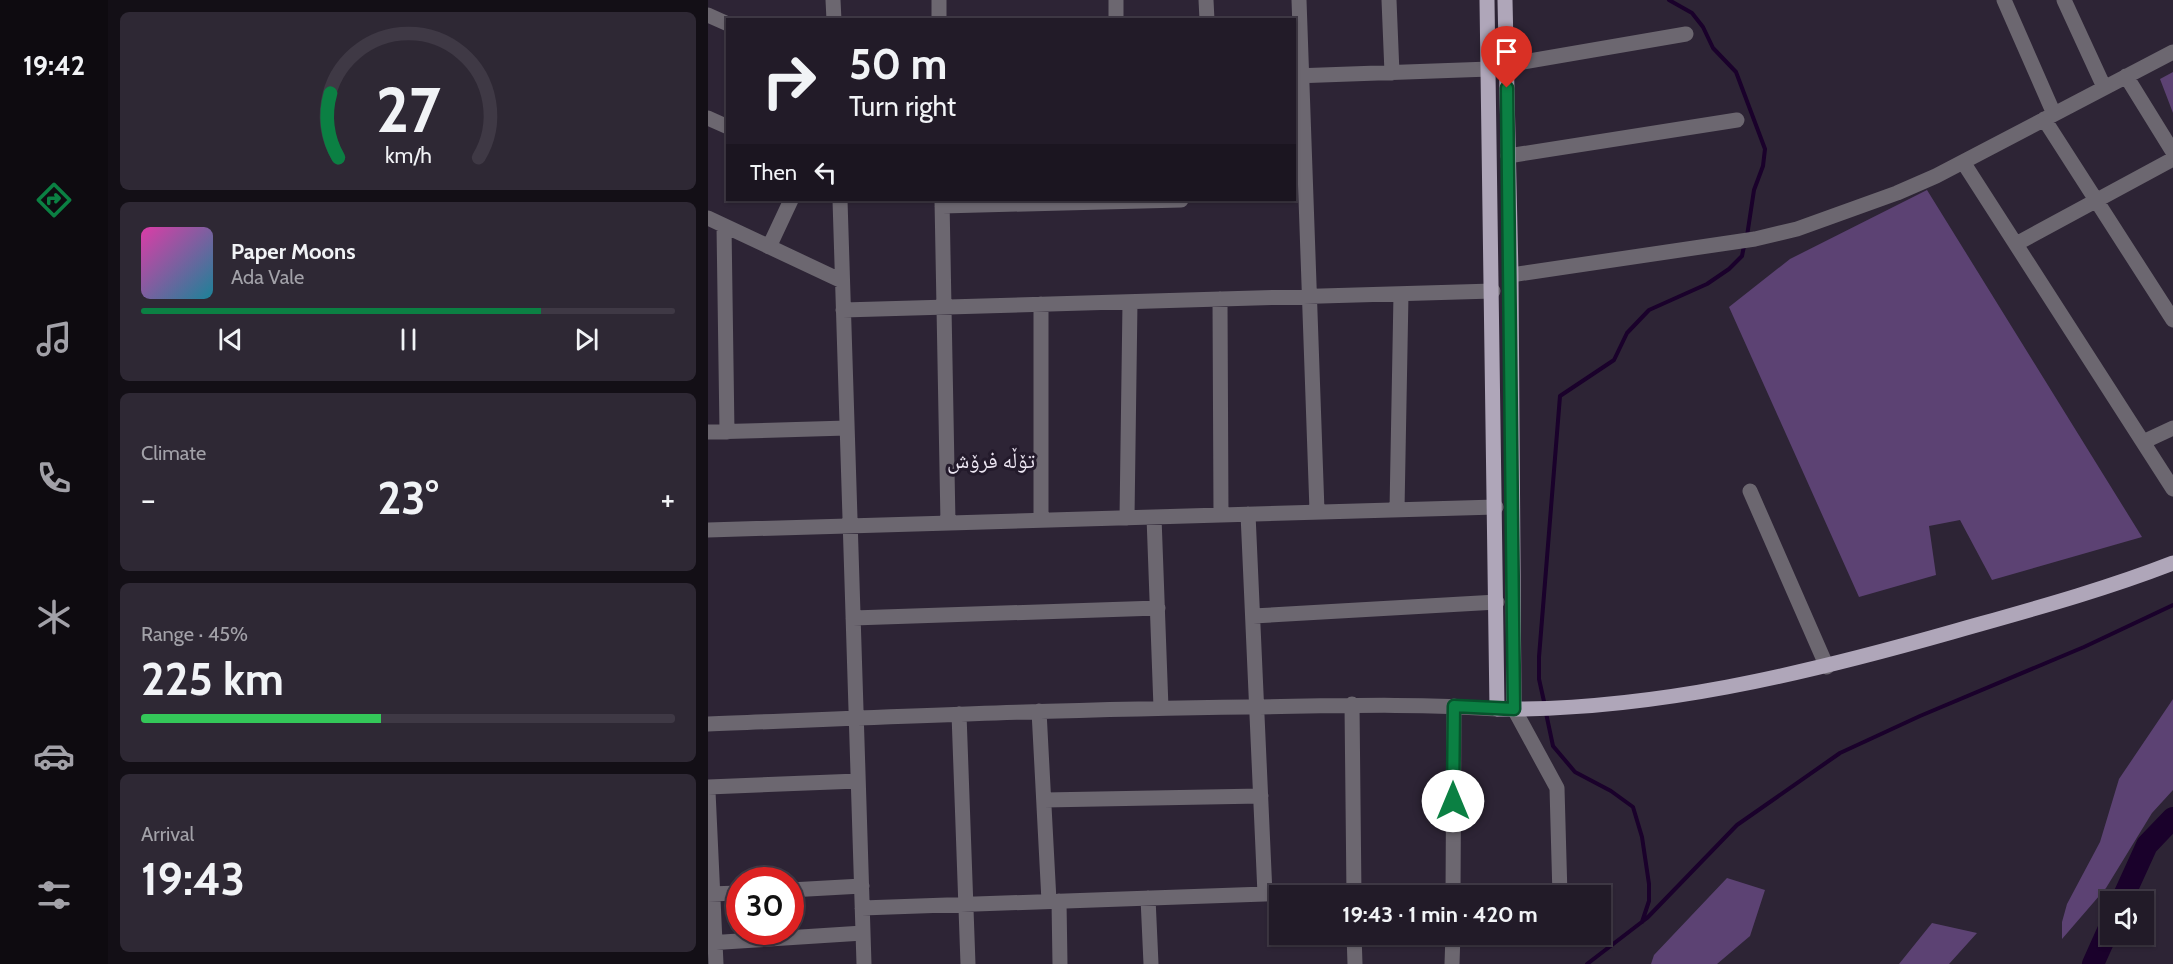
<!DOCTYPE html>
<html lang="en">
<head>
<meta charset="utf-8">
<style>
  :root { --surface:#221b28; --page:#2e2834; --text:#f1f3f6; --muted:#a2a1a8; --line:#3f3945; --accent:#0b8043 }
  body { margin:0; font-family:Cabin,"Noto Naskh Arabic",sans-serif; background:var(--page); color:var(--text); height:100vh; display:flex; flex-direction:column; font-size:22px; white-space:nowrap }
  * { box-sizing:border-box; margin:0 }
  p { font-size:20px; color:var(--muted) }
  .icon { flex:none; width:33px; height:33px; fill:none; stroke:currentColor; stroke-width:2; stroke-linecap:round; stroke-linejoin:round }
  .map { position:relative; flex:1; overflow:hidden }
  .panel { display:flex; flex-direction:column; gap:12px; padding:12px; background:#130f16; width:600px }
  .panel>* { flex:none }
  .guide { position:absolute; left:18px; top:18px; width:570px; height:183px; border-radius:0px; box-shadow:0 2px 4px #0004,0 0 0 2px var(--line); background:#221b28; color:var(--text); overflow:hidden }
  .fabs { position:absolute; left:1392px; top:891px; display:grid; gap:12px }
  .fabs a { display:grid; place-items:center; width:54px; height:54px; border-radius:0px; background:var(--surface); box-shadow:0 2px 4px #0004,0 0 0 2px var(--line); font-size:30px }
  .speed { position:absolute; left:18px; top:867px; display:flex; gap:12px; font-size:30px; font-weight:700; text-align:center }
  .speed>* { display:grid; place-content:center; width:78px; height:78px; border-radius:50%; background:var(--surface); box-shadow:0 2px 4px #0004,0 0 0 2px var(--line); line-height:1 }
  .speed .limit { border:9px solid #d22; background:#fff; color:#111 }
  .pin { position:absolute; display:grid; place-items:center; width:51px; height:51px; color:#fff; margin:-62px -26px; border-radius:50% 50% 50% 0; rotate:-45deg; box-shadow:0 0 6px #0007 }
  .pin .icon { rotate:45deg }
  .me { position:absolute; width:66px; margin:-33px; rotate:0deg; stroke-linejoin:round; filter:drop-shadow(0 0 4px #0008) }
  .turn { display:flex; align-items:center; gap:21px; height:126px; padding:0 24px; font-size:27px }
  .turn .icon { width:78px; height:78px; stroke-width:2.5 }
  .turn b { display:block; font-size:42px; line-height:51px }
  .then { display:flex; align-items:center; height:57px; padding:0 24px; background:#0003; gap:12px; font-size:22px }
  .big { font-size:45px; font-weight:700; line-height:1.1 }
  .panel .widget { flex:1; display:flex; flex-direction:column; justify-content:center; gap:9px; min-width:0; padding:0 21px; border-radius:9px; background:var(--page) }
  .panel .dial { align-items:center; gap:0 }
  .dial svg { height:156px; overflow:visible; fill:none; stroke:var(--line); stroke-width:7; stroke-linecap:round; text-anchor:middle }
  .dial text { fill:var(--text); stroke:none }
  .song { display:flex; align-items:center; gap:18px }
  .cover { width:72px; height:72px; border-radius:9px; background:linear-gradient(135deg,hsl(320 70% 55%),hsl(190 70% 35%)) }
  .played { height:6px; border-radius:3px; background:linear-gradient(90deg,var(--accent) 75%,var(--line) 75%) }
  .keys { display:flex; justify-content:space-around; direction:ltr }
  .heat { display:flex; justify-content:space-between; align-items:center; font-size:33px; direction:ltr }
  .charge { height:9px; border-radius:4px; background:linear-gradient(90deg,#34c759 45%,var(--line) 0) }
  .trip { position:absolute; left:561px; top:885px; width:342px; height:60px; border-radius:0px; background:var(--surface); box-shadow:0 2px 4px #0004,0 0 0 2px var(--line); font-weight:700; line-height:60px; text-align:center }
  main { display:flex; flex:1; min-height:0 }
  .tabs { display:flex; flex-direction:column; width:108px; justify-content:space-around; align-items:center; background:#0e0b10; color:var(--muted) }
  .tabs .icon { width:42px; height:42px }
  .tabs .selected { color:var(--accent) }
  .tabs b { font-size:27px; color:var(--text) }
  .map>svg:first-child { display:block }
  .green { fill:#5c4273 }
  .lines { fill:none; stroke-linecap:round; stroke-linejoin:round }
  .stream { stroke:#1a012b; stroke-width:4 }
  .river { stroke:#1a012b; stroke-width:22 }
  .minor { stroke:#6c6770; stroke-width:15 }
  .major { stroke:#afa6b9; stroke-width:15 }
  .route-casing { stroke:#07532c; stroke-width:15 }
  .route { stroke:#0b8043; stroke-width:10 }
  .labels { text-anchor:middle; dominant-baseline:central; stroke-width:6; stroke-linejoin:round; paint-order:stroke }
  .quarter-label { font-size:22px; fill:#ede7f3; stroke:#231a2b }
</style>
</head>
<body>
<main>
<nav class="tabs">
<b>19:42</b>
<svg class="icon selected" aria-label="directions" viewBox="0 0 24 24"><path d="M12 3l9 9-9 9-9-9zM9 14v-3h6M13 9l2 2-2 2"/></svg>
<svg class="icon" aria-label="music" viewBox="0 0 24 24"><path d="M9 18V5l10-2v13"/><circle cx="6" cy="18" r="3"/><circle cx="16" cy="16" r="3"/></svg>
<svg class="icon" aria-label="phone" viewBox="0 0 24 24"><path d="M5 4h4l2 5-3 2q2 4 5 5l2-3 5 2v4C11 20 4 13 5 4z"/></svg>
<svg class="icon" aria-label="climate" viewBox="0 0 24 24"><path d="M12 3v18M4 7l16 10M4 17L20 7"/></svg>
<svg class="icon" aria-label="car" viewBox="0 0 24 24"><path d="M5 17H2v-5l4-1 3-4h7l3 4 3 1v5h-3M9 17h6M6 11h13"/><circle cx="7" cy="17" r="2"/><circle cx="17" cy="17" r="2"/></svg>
<svg class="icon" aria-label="filters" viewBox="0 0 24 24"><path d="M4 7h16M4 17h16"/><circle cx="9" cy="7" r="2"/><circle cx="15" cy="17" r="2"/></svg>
</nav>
<section class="panel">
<div class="widget dial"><svg viewBox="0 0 100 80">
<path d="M14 69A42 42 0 1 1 86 69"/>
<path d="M14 69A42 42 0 0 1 10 36" stroke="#0b8043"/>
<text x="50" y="56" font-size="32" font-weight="700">27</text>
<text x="50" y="72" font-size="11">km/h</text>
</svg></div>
<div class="widget">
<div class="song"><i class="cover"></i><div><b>Paper Moons</b><p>Ada Vale</p></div></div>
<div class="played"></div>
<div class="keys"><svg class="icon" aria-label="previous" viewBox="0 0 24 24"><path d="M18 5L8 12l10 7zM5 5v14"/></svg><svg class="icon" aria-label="pause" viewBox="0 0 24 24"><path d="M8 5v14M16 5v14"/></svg><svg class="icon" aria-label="next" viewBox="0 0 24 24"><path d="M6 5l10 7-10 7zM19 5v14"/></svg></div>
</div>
<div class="widget"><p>Climate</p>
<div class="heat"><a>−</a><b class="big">23°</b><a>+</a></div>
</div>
<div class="widget"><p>Range · 45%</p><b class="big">225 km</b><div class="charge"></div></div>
<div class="widget"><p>Arrival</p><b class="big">19:43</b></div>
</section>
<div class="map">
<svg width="1465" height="964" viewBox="0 0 1465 964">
  <rect width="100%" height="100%" fill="#2d2435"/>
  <!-- green -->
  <path class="green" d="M1465 72V113L1452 79Z
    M1219 190 1434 537 1284 580 1252 520 1221 526 1228 575 1151 597 1021 307 1082 259Z
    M1465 699V790L1444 813 1398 888 1354 939V922L1359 904 1392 842 1411 779Z
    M1019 878 1057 890 1042 936 1009 964H943L946 955Z
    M1224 923 1269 933 1241 964H1191Z"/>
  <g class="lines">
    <!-- stream -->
    <path class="stream" d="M961 0 984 13 995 27 1005 48 1028 72 1057 149 1055 166 1046 190 1039 236
      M837 706 831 679V657L852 396 906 360 919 333 941 310 999 284 1021 269 1034 256 1036 246
      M838 713 845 746 867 772 903 791 925 807 934 837 941 884V901L934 922
      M879 964 939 918 1029 825 1132 753 1212 716 1376 647 1465 605"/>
    <!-- river -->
    <path class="river" d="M1413 902 1439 845 1465 818
      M1385 964 1402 926"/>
    <!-- minor -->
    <path class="minor" d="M125 0 126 20
      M231 0V20
      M408 0V20
      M498 0 499 20
      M591 0 609 511
      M681 0 684 73
      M1296 0 1346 114
      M1356 0 1396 87
      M0 15 20 24
      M798 65 978 34
      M586 76 782 69
      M1418 76 1465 152
      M0 118 20 127
      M1336 119 1465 320
      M800 156 1029 120
      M1255 162 1465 489
      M132 200 156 964
      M234 200 240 523
      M234 206 473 200
      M0 218 134 281
      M16 226 19 432
      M1308 244 1465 159
      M61 247 83 200
      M803 275 1047 239 1089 229 1189 193 1228 176 1465 52
      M512 299 513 515
      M333 304V520
      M135 310 785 291
      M0 432 139 428
      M1435 442 1465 428
      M1042 491 1119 667
      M689 510 693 294
      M540 514 557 894
      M446 517 453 708
      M419 518 422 302
      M0 530 788 507
      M545 616 789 602
      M145 618 450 608
      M644 704 646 896
      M806 709 849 788 852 896
      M331 711 341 901
      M251 714 260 964
      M0 724C180 717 360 709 540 707 623 706 706 703 789 709
      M0 787 150 781
      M0 791 8 964
      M336 800 553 796
      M82 890 154 886
      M0 894 32 893
      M745 896 746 706
      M440 898 443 964
      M351 901 352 964
      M154 908 646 891
      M646 934 647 964
      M853 934V936
      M0 943 155 933
      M744 964 745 934"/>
    <!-- major -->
    <path class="major" d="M779 0 789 709C944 711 1096 674 1244 632 1318 611 1393 591 1465 563
      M797 0 803 275 806 709"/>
  </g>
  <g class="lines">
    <defs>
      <path id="route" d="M745 801 746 706 806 709 799 88"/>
    </defs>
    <!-- route casing -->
    <use href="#route" class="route-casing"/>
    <!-- route -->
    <use href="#route" class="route"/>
  </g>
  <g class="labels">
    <!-- quarter labels -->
    <g class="quarter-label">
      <text x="283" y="460">تۆڵە فرۆش</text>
    </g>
  </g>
</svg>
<div class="fabs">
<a><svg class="icon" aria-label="sound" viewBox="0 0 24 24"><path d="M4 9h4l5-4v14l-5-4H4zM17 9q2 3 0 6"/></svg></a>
</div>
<div class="speed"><div class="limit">30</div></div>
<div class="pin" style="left:799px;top:88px;background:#d93025"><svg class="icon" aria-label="arrive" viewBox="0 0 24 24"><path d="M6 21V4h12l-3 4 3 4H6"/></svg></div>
<svg class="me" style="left:745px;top:801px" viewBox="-20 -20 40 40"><circle r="19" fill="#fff"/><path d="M0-13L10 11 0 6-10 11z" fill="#0b8043"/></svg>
<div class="trip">19:43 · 1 min · 420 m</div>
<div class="guide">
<div class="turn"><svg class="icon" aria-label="right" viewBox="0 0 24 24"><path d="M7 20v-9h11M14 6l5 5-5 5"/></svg><div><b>50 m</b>Turn right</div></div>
<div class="then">Then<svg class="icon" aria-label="left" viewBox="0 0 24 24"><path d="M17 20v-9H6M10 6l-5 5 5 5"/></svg></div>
</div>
</div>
</main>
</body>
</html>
